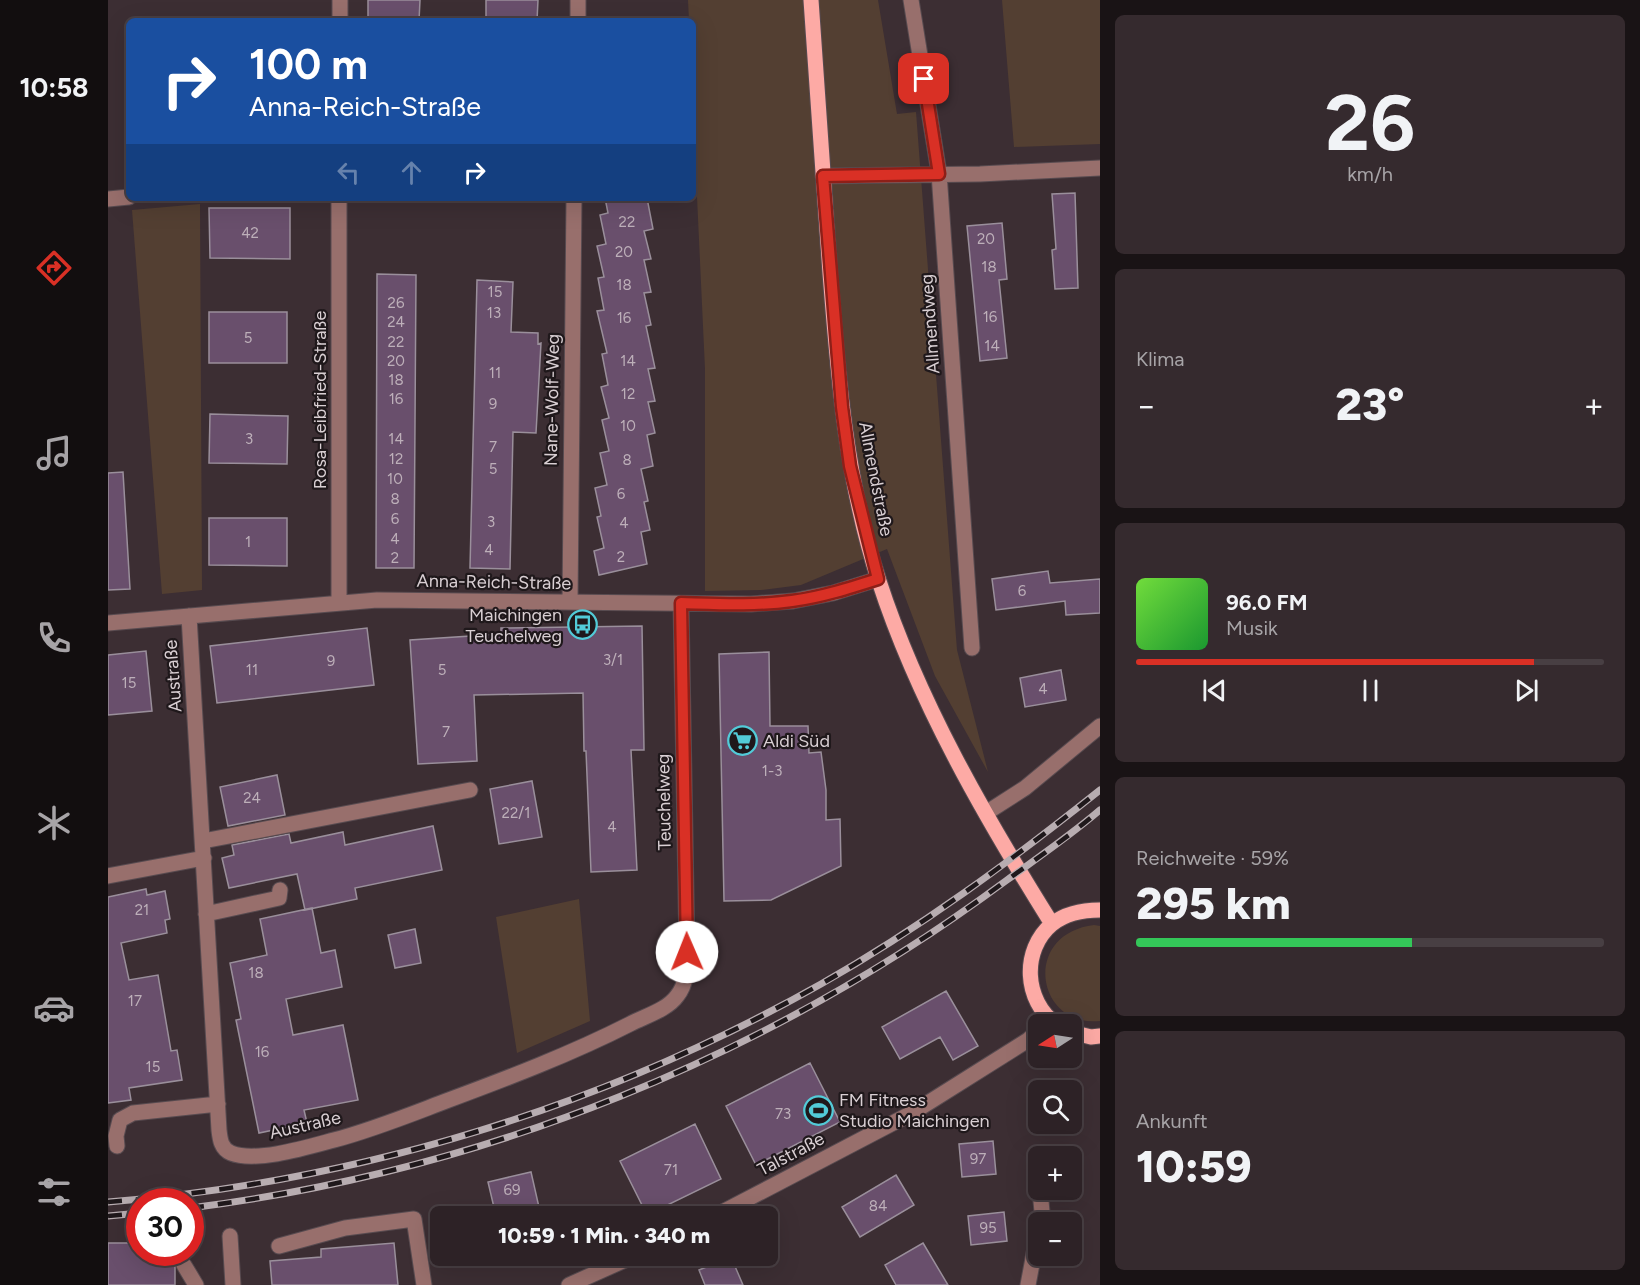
<!DOCTYPE html>
<html lang="de">
<head>
<meta charset="utf-8">
<style>
  :root { --surface:#2d2226; --page:#352a2e; --text:#f1f3f6; --muted:#a7a4a7; --line:#483f43; --accent:#d93025 }
  body { margin:0; font-family:Figtree,sans-serif; background:var(--page); color:var(--text); height:100vh; display:flex; flex-direction:column; font-size:22px; white-space:nowrap }
  * { box-sizing:border-box; margin:0 }
  p { font-size:20px; color:var(--muted) }
  .icon { flex:none; width:33px; height:33px; fill:none; stroke:currentColor; stroke-width:2; stroke-linecap:round; stroke-linejoin:round }
  .map { position:relative; flex:1; overflow:hidden }
  .sheet { display:flex; flex-direction:column; gap:15px; padding:15px; background:#191315; width:540px }
  .sheet>* { flex:none }
  .hud { position:absolute; left:18px; top:18px; width:570px; height:183px; border-radius:9px; box-shadow:0 6px 24px #0002,0 0 0 2px var(--line); background:#1a4fa0; color:#fff; overflow:hidden }
  .needle { width:39px; rotate:258deg }
  .controls { position:absolute; left:920px; top:1014px; display:grid; gap:12px }
  .controls a { display:grid; place-items:center; width:54px; height:54px; border-radius:9px; background:var(--surface); box-shadow:0 6px 24px #0002,0 0 0 2px var(--line); font-size:30px }
  .speed { position:absolute; left:18px; top:1188px; display:flex; gap:12px; font-size:30px; font-weight:700; text-align:center }
  .speed>* { display:grid; place-content:center; width:78px; height:78px; border-radius:50%; background:var(--surface); box-shadow:0 6px 24px #0002,0 0 0 2px var(--line); line-height:1 }
  .speed .limit { border:9px solid #d22; background:#fff; color:#111 }
  .pin { position:absolute; display:grid; place-items:center; width:51px; height:51px; color:#fff; margin:-26px; border-radius:12px; box-shadow:0 3px 9px #0006 }
  .me { position:absolute; width:66px; margin:-33px; rotate:359deg; stroke-linejoin:round; filter:drop-shadow(0 0 4px #0008) }
  .turn { display:flex; align-items:center; gap:21px; height:126px; padding:0 24px; font-size:27px }
  .turn .icon { width:78px; height:78px; stroke-width:2.5 }
  .turn b { display:block; font-size:42px; line-height:51px }
  .lanes { display:flex; align-items:center; height:57px; padding:0 24px; background:#0003; justify-content:center; gap:30px; direction:ltr }
  .lanes .off { opacity:.35 }
  .big { font-size:45px; font-weight:800; line-height:1.1 }
  .sheet .card { flex:1; display:flex; flex-direction:column; justify-content:center; gap:9px; min-width:0; padding:0 21px; border-radius:9px; background:var(--page) }
  .sheet .dial { align-items:center; gap:0 }
  .dial b { font-size:78px; line-height:1 }
  .song { display:flex; align-items:center; gap:18px }
  .cover { width:72px; height:72px; border-radius:9px; background:linear-gradient(135deg,hsl(100 70% 55%),hsl(130 70% 35%)) }
  .played { height:6px; border-radius:3px; background:linear-gradient(90deg,var(--accent) 85%,var(--line) 85%) }
  .keys { display:flex; justify-content:space-around; direction:ltr }
  .heat { display:flex; justify-content:space-between; align-items:center; font-size:33px; direction:ltr }
  .charge { height:9px; border-radius:4px; background:linear-gradient(90deg,#34c759 59%,var(--line) 0) }
  .trip { position:absolute; left:322px; top:1206px; width:348px; height:60px; border-radius:9px; background:var(--surface); box-shadow:0 6px 24px #0002,0 0 0 2px var(--line); font-weight:800; line-height:60px; text-align:center }
  main { display:flex; flex:1; min-height:0 }
  .menu { display:flex; flex-direction:column; width:108px; justify-content:space-around; align-items:center; background:#120e0f; color:var(--muted) }
  .menu .icon { width:42px; height:42px }
  .menu .selected { color:var(--accent) }
  .menu b { font-size:27px; color:var(--text) }
  .map>svg:first-child { display:block }
  .green { fill:#533f32 }
  .building { fill:#694f6c; stroke:#9a8f9b; stroke-width:1.5 }
  .lines { fill:none; stroke-linecap:round; stroke-linejoin:round }
  .minor-casing { stroke:#584b50; stroke-width:17 }
  .major-casing { stroke:#584b50; stroke-width:17 }
  .minor { stroke:#986f6c; stroke-width:15 }
  .major { stroke:#fdaaa5; stroke-width:15 }
  .rail-casing { stroke:#b8adb1; stroke-width:7 }
  .rail { stroke:#1f181b; stroke-width:4.5; stroke-dasharray:14; stroke-linecap:butt }
  .route-casing { stroke:#8d1f18; stroke-width:15 }
  .route { stroke:#d93025; stroke-width:10 }
  .labels { text-anchor:middle; dominant-baseline:central; stroke-width:4.5; stroke-linejoin:round; paint-order:stroke }
  .number-label { font-size:15px; fill:#bdafb9 }
  .street-label { font-size:18px; fill:#d9cfd3; stroke:#1f181b }
  .poi-label { font-size:18px; fill:#d9cfd3; stroke:#1f181b; text-anchor:start }
</style>
</head>
<body>
<main>
<nav class="menu">
<b>10:58</b>
<svg class="icon selected" aria-label="directions" viewBox="0 0 24 24"><path d="M12 3l9 9-9 9-9-9zM9 14v-3h6M13 9l2 2-2 2"/></svg>
<svg class="icon" aria-label="music" viewBox="0 0 24 24"><path d="M9 18V5l10-2v13"/><circle cx="6" cy="18" r="3"/><circle cx="16" cy="16" r="3"/></svg>
<svg class="icon" aria-label="phone" viewBox="0 0 24 24"><path d="M5 4h4l2 5-3 2q2 4 5 5l2-3 5 2v4C11 20 4 13 5 4z"/></svg>
<svg class="icon" aria-label="climate" viewBox="0 0 24 24"><path d="M12 3v18M4 7l16 10M4 17L20 7"/></svg>
<svg class="icon" aria-label="car" viewBox="0 0 24 24"><path d="M5 17H2v-5l4-1 3-4h7l3 4 3 1v5h-3M9 17h6M6 11h13"/><circle cx="7" cy="17" r="2"/><circle cx="17" cy="17" r="2"/></svg>
<svg class="icon" aria-label="filters" viewBox="0 0 24 24"><path d="M4 7h16M4 17h16"/><circle cx="9" cy="7" r="2"/><circle cx="15" cy="17" r="2"/></svg>
</nav>
<div class="map">
<svg width="992" height="1285" viewBox="0 0 992 1285">
  <rect width="100%" height="100%" fill="#3c2e33"/>
  <!-- green -->
  <path class="green" d="M580 0H770L789 114 808 112 849 650 880 772 827 676 779 549 693 585 653 590 597 591V369L585 110V21H581Z
    M894 0H992V144L906 147Z
    M92 204 94 590 54 594 24 210Z
    M471 899 482 1021 409 1053 388 917Z
    M986 925 992 926V1021C928 1028 913 934 986 925Z"/>
  <!-- building -->
  <path class="building" d="M260 0H312L311 21H260Z
    M378 0H430L429 21H378Z
    M967 193 970 288 947 289 944 250 948 249 944 194Z
    M497 198H539L545 229 536 231 543 259 536 260 543 292 536 293 543 325 538 326 547 368 540 369 547 401 540 402 547 433 539 435 545 466 533 469 540 501 536 502 542 530 533 532 539 564 491 575 486 551 496 548 489 517 493 516 487 488 499 485 492 453 501 451 494 420 501 418 493 387 500 385 494 354 499 353 489 311 496 310 490 278 496 277 489 246 498 244 492 215 500 213Z
    M101 208H182V259L102 258Z
    M894 223 899 279 891 280 899 358 872 361 859 226Z
    M269 274 308 275 306 568H268Z
    M369 280 405 282 403 332 430 333V344L433 343 428 433 405 432 402 569 362 568Z
    M101 312H179V363H101Z
    M102 414 180 416 179 464 101 463Z
    M15 472 22 589 0 590V473Z
    M101 518H179V566L101 565Z
    M940 571 942 583 992 579V613L958 615 957 601 888 610 884 579Z
    M534 626 536 750H523L529 870 483 872 478 751H476L475 693 366 695 369 761 310 764 302 640 393 634V628Z
    M259 628 266 685 109 703 102 646Z
    M38 651 44 711 0 715V655Z
    M661 652 662 726H700L701 753 713 752 718 790V820L732 819 733 866 663 900 616 901 611 654Z
    M953 670 958 700 917 707 912 678Z
    M169 775 177 815 120 826 112 787Z
    M424 781 434 837 391 844 382 789Z
    M325 826 334 870 247 888 249 899 197 910 189 874 121 888 114 858 126 855 124 845 181 834 183 843 235 832 237 845Z
    M38 889 39 895 57 891 62 919 57 920 59 933 13 943 21 980 50 975 63 1051 69 1050 74 1080 21 1088 23 1100 0 1103V897Z
    M204 908 213 953 227 950 234 987 178 999 185 1035 235 1025 250 1100 196 1110 199 1123 151 1133 128 1020 133 1019 122 963 159 955 152 919Z
    M307 929 313 963 287 968 280 935Z
    M838 991 870 1046 845 1060 832 1037 792 1059 774 1027Z
    M702 1063 732 1122 648 1165 618 1106Z
    M587 1124 613 1179 539 1215 512 1161Z
    M885 1141 888 1174 854 1177 851 1144Z
    M423 1172 433 1216H388L380 1182Z
    M788 1175 806 1205 752 1237 734 1207Z
    M896 1212 899 1241 863 1245 860 1216Z
    M0 1243H32V1252H67V1285H0Z
    M286 1243 290 1285H164L162 1261 213 1257V1249Z
    M815 1243 840 1285H788L777 1265Z
    M623 1257 635 1285H597L591 1270Z"/>
  <g class="lines">
    <defs>
      <path id="minor" d="M803 0 831 173 864 648
        M232 21V0
        M470 21V0
        M715 176 872 174 992 168
        M231 198V602
        M0 199 21 197
        M462 602 466 198
        M81 616 111 1130C112 1139 113 1149 123 1153 148 1163 200 1147 226 1140 264 1130 301 1115 338 1101 400 1078 463 1054 522 1024 537 1016 559 1010 569 996 579 984 579 967 579 952L573 604
        M0 623 269 600 643 604 685 601 725 593 770 579
        M878 813 917 788 992 726
        M95 841 362 790
        M0 876 96 858
        M98 914 171 898 172 890
        M9 1146 8 1136 12 1120 25 1113 110 1104
        M607 1216 804 1113 920 1040 930 1031
        M932 1222 934 1212 932 1190
        M122 1236 125 1285
        M171 1246 237 1228 306 1219 316 1285
        M76 1265 88 1285
        M461 1285 526 1256
        M920 1285 930 1232"/>
      <path id="major" d="M703 0C709 91 715 182 722 273 730 376 738 481 771 581 810 701 877 817 944 924
        M948 1024C916 1001 913 950 944 924 958 913 975 910 992 910
        M963 1032 983 1037 992 1036"/>
    </defs>
    <!-- minor casing -->
    <use href="#minor" class="minor-casing"/>
    <!-- major casing -->
    <use href="#major" class="major-casing"/>
    <!-- minor -->
    <use href="#minor" class="minor"/>
    <!-- major -->
    <use href="#major" class="major"/>
    <defs>
      <path id="rail" d="M0 1202C250 1182 495 1107 713 984 812 928 903 861 992 790
        M82 1208C378 1171 660 1057 899 880 931 857 963 835 992 810
        M0 1216 32 1213"/>
    </defs>
    <!-- rail casing -->
    <use href="#rail" class="rail-casing"/>
    <!-- rail -->
    <use href="#rail" class="rail"/>
  </g>
  <g class="lines">
    <defs>
      <path id="route" d="M579 952 573 603C610 604 647 606 684 601 714 597 742 588 770 579L742 466 734 407 715 176 831 174 816 79"/>
    </defs>
    <!-- route casing -->
    <use href="#route" class="route-casing"/>
    <!-- route -->
    <use href="#route" class="route"/>
  </g>
  <!-- icons -->
  <defs>
    <symbol id="bus-ring" viewBox="-11 -11 22 22"><circle r="9.5" fill="#1f181b" stroke="#52cbd8" stroke-width="1.5"/><path d="M-5-6H5V4H4V6H2V4H-2V6H-4V4H-5ZM-3.5-4V0h7V-4ZM-3.5 1.2v1.5H-2V1.2ZM2 1.2v1.5H3.5V1.2Z" fill="#52cbd8"/></symbol>
    <symbol id="supermarket-ring" viewBox="-11 -11 22 22"><circle r="9.5" fill="#1f181b" stroke="#52cbd8" stroke-width="1.5"/><path d="M-6-5.5h2.5l.6 2H6L4.5 2H-2.5L-4.4-4H-6ZM-1.5 3.2a1.3 1.3 0 1 0 .1 0ZM3 3.2a1.3 1.3 0 1 0 .1 0Z" fill="#52cbd8"/></symbol>
    <symbol id="stadium-ring" viewBox="-11 -11 22 22"><circle r="9.5" fill="#1f181b" stroke="#52cbd8" stroke-width="1.5"/><path d="M0-5a6.5 5 0 1 0 0 10a6.5 5 0 1 0 0-10ZM-3.5-1.8h7v3.6h-7Z" fill="#52cbd8"/></symbol>
  </defs>
  <g fill-rule="evenodd">
    <use href="#bus-ring" x="458" y="608" width="33" height="33"/>
    <use href="#supermarket-ring" x="618" y="724" width="33" height="33"/>
    <use href="#stadium-ring" x="694" y="1094" width="33" height="33"/>
  </g>
  <g class="labels">
    <!-- number labels -->
    <g class="number-label">
      <text x="519" y="222">22</text>
      <text x="142" y="233">42</text>
      <text x="878" y="239">20</text>
      <text x="516" y="252">20</text>
      <text x="881" y="267">18</text>
      <text x="516" y="285">18</text>
      <text x="387" y="292">15</text>
      <text x="288" y="303">26</text>
      <text x="386" y="313">13</text>
      <text x="882" y="317">16</text>
      <text x="516" y="318">16</text>
      <text x="288" y="322">24</text>
      <text x="140" y="338">5</text>
      <text x="288" y="342">22</text>
      <text x="884" y="346">14</text>
      <text x="288" y="361">20</text>
      <text x="520" y="361">14</text>
      <text x="387" y="373">11</text>
      <text x="288" y="380">18</text>
      <text x="520" y="394">12</text>
      <text x="288" y="399">16</text>
      <text x="385" y="404">9</text>
      <text x="520" y="426">10</text>
      <text x="141" y="439">3</text>
      <text x="288" y="439">14</text>
      <text x="385" y="447">7</text>
      <text x="288" y="459">12</text>
      <text x="519" y="460">8</text>
      <text x="385" y="469">5</text>
      <text x="287" y="479">10</text>
      <text x="513" y="494">6</text>
      <text x="287" y="499">8</text>
      <text x="287" y="519">6</text>
      <text x="383" y="522">3</text>
      <text x="516" y="523">4</text>
      <text x="287" y="539">4</text>
      <text x="140" y="542">1</text>
      <text x="381" y="550">4</text>
      <text x="513" y="557">2</text>
      <text x="287" y="558">2</text>
      <text x="914" y="591">6</text>
      <text x="505" y="660">3/1</text>
      <text x="223" y="661">9</text>
      <text x="144" y="670">11</text>
      <text x="334" y="670">5</text>
      <text x="21" y="683">15</text>
      <text x="935" y="689">4</text>
      <text x="338" y="732">7</text>
      <text x="664" y="771">1-3</text>
      <text x="144" y="798">24</text>
      <text x="408" y="813">22/1</text>
      <text x="504" y="827">4</text>
      <text x="34" y="910">21</text>
      <text x="148" y="973">18</text>
      <text x="27" y="1001">17</text>
      <text x="154" y="1052">16</text>
      <text x="45" y="1067">15</text>
      <text x="675" y="1114">73</text>
      <text x="870" y="1159">97</text>
      <text x="563" y="1170">71</text>
      <text x="404" y="1190">69</text>
      <text x="770" y="1206">84</text>
      <text x="880" y="1228">95</text>
    </g>
    <!-- street labels -->
    <g class="street-label">
      <text transform="translate(822 324) rotate(-94)">Allmendweg</text>
      <text transform="translate(212 400) rotate(-90)">Rosa-Leibfried-Straße</text>
      <text transform="translate(444 400) rotate(-89)">Nane-Wolf-Weg</text>
      <text transform="translate(768 479) rotate(79)">Allmendstraße</text>
      <text transform="translate(386 582) rotate(1)">Anna-Reich-Straße</text>
      <text transform="translate(65 676) rotate(-94)">Austraße</text>
      <text transform="translate(556 802) rotate(-91)">Teuchelweg</text>
      <text transform="translate(197 1125) rotate(-13)">Austraße</text>
      <text transform="translate(683 1154) rotate(-28)">Talstraße</text>
    </g>
    <!-- poi labels -->
    <g class="poi-label">
      <text x="454" y="615" text-anchor="end">Maichingen<tspan x="454" dy="21">Teuchelweg</tspan></text>
      <text x="655" y="741">Aldi Süd</text>
      <text x="731" y="1100">FM Fitness<tspan x="731" dy="21">Studio Maichingen</tspan></text>
    </g>
  </g>
</svg>
<div class="controls">
<a><svg class="needle" viewBox="-14 -14 28 28"><path d="M0-13l5 13h-10z" fill="#e53935"/><path d="M0 13l5-13h-10z" fill="#a7a4a7"/></svg></a>
<a><svg class="icon" aria-label="search" viewBox="0 0 24 24"><circle cx="10" cy="10" r="6"/><path d="M15 15l6 6"/></svg></a>
<a>+</a>
<a>−</a>
</div>
<div class="speed"><div class="limit">30</div></div>
<div class="pin" style="left:816px;top:79px;background:#d93025"><svg class="icon" aria-label="arrive" viewBox="0 0 24 24"><path d="M6 21V4h12l-3 4 3 4H6"/></svg></div>
<svg class="me" style="left:579px;top:952px" viewBox="-20 -20 40 40"><circle r="19" fill="#fff"/><path d="M0-13L10 11 0 6-10 11z" fill="#d93025"/></svg>
<div class="trip">10:59 · 1 Min. · 340 m</div>
<div class="hud">
<div class="turn"><svg class="icon" aria-label="right" viewBox="0 0 24 24"><path d="M7 20v-9h11M14 6l5 5-5 5"/></svg><div><b>100 m</b>Anna-Reich-Straße</div></div>
<div class="lanes"><svg class="icon off" aria-label="left" viewBox="0 0 24 24"><path d="M17 20v-9H6M10 6l-5 5 5 5"/></svg><svg class="icon off" aria-label="ahead" viewBox="0 0 24 24"><path d="M12 20V5M6 11l6-6 6 6"/></svg><svg class="icon" aria-label="right" viewBox="0 0 24 24"><path d="M7 20v-9h11M14 6l5 5-5 5"/></svg></div>
</div>
</div>
<section class="sheet">
<div class="card dial"><b>26</b><p>km/h</p></div>
<div class="card"><p>Klima</p>
<div class="heat"><a>−</a><b class="big">23°</b><a>+</a></div>
</div>
<div class="card">
<div class="song"><i class="cover"></i><div><b>96.0 FM</b><p>Musik</p></div></div>
<div class="played"></div>
<div class="keys"><svg class="icon" aria-label="previous" viewBox="0 0 24 24"><path d="M18 5L8 12l10 7zM5 5v14"/></svg><svg class="icon" aria-label="pause" viewBox="0 0 24 24"><path d="M8 5v14M16 5v14"/></svg><svg class="icon" aria-label="next" viewBox="0 0 24 24"><path d="M6 5l10 7-10 7zM19 5v14"/></svg></div>
</div>
<div class="card"><p>Reichweite · 59%</p><b class="big">295 km</b><div class="charge"></div></div>
<div class="card"><p>Ankunft</p><b class="big">10:59</b></div>
</section>
</main>
</body>
</html>
